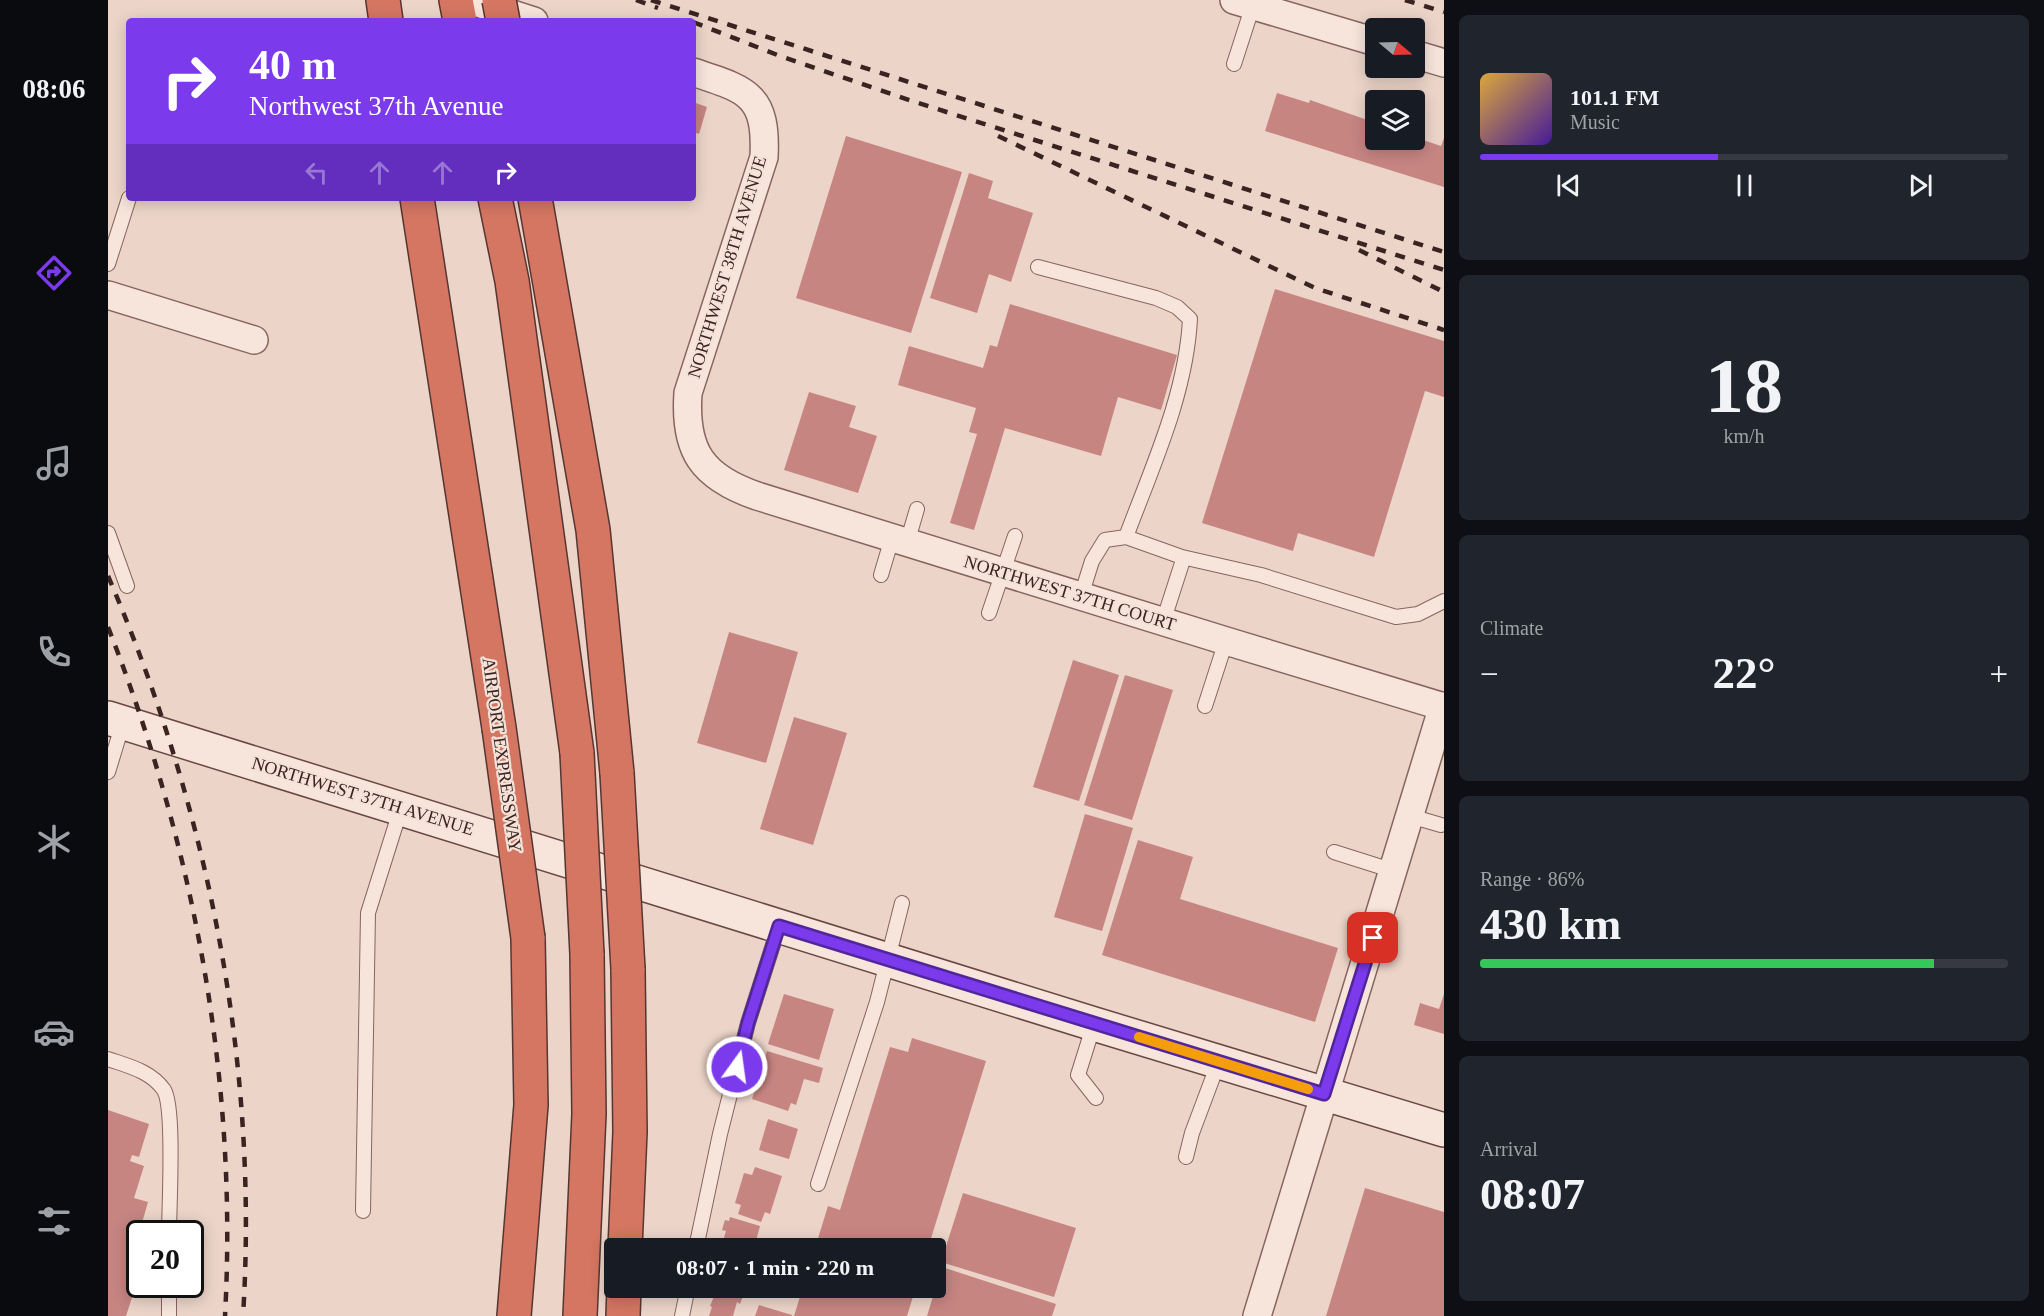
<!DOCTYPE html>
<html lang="en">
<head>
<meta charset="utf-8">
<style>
  :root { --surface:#171b24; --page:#20242c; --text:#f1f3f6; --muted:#9ea1a6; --line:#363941; --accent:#7c3aed }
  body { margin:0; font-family:Georgia,serif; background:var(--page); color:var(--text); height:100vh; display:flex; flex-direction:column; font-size:22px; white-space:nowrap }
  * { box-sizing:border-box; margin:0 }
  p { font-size:20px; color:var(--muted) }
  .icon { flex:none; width:33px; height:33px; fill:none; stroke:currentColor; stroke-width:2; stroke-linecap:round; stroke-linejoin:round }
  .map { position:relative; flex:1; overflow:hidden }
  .side { display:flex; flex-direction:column; gap:15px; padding:15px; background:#0d0f14; width:600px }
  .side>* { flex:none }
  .hud { position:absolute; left:18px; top:18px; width:570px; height:183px; border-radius:6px; box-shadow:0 3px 15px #0003; background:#7c3aed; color:#fff; overflow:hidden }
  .needle { width:39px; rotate:109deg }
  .fabs { position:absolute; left:1257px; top:18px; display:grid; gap:12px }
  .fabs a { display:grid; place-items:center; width:60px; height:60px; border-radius:6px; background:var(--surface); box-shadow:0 3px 15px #0003; font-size:30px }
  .speed { position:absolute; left:18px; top:1220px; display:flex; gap:12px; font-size:30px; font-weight:700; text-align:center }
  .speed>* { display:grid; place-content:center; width:78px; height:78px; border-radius:50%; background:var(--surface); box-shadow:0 3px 15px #0003; line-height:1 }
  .speed .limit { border:3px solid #111; border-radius:9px; background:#fff; color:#111 }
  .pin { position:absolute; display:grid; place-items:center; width:51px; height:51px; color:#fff; margin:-26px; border-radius:12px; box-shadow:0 3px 9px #0006 }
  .me { position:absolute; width:66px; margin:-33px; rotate:14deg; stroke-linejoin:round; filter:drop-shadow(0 0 4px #0008) }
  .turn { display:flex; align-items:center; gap:21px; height:126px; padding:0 24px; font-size:27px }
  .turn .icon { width:78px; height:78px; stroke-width:2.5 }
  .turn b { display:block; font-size:42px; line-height:51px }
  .lanes { display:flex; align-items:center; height:57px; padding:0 24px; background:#0003; justify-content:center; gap:30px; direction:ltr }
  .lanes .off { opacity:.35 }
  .big { font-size:45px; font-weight:700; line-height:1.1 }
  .side .tile { flex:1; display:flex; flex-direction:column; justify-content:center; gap:9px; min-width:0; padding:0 21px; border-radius:9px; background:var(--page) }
  .side .dial { align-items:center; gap:0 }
  .dial b { font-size:78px; line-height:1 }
  .song { display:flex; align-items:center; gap:18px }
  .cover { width:72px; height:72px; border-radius:9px; background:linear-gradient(135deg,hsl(40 70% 55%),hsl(260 70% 35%)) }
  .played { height:6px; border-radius:3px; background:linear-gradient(90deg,var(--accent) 45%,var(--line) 45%) }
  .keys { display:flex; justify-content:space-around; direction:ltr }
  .heat { display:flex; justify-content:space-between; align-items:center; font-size:33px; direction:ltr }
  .charge { height:9px; border-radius:4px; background:linear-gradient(90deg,#34c759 86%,var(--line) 0) }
  .trip { position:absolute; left:496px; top:1238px; width:342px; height:60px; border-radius:6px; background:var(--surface); box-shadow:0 3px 15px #0003; font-weight:700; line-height:60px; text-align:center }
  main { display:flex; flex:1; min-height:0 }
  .tab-bar { display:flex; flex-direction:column; width:108px; justify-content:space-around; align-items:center; background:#090b0e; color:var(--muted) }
  .tab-bar .icon { width:42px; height:42px }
  .tab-bar .on { color:var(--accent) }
  .tab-bar b { font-size:27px; color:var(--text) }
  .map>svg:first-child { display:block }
  .building { fill:#c78582 }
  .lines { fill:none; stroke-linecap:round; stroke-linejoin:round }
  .lane-casing { stroke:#87655f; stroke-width:16 }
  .street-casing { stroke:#87655f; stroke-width:30 }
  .secondary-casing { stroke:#694742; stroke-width:36 }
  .highway-casing { stroke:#563632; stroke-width:36 }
  .lane { stroke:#f7e5dc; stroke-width:14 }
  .street { stroke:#f7e5dc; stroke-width:27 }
  .secondary { stroke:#f7e5dc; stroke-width:33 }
  .highway { stroke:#d47661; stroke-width:33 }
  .rail { stroke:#392421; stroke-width:4.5; stroke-dasharray:10 10; stroke-linecap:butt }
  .highway-bridge-casing { stroke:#563632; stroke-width:36; stroke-linecap:butt }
  .highway-bridge { stroke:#d47661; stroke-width:33 }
  .route-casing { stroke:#51269a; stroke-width:15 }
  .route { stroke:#7c3aed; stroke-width:10 }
  .slow { stroke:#f59e0b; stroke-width:10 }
  .labels { text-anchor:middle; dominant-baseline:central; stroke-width:4.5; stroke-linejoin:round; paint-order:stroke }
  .street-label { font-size:18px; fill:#392421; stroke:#f4e2d8 }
</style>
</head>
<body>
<main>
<nav class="tab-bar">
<b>08:06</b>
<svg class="icon on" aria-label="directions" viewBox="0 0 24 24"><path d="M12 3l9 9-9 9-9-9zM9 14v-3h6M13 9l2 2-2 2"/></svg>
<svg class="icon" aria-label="music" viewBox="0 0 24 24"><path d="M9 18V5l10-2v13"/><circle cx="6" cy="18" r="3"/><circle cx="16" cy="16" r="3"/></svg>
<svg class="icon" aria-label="phone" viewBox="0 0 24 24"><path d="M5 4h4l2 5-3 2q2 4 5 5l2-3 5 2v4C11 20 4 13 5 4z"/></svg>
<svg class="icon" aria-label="climate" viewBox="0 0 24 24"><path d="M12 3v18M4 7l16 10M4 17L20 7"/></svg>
<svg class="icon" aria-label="car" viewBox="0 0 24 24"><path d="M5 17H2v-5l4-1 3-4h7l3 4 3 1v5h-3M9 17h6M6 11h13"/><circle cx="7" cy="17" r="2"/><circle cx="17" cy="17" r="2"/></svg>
<svg class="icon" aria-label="filters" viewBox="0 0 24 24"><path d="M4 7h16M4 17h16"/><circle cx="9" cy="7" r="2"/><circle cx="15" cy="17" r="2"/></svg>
</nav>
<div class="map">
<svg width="1336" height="1316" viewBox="0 0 1336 1316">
  <rect width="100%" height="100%" fill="#ecd4c9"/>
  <!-- building -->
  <path class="building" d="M1169 93 1201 103 1202 100 1268 123V140H1306V137L1333 146 1336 138V187L1157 131Z
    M585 102 599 107 591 134 585 132Z
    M738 136 854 172 803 333 688 298Z
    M861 173 885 181 880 198 925 213 903 282 881 274 869 313 822 298Z
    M1167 289 1336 341V397L1317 391 1266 557 1190 533 1185 551 1094 523Z
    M902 304 1069 355 1053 410 1010 397 993 456 897 428 866 530 842 523 869 434 861 432 868 408 790 385 801 346 875 368 882 345 889 347Z
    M701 392 748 406 741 427 769 436 750 493 676 470Z
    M621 632 690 652 658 763 589 743Z
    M965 660 1011 675 971 801 925 787Z
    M1017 675 1065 690 1024 820 976 805Z
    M686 717 739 733 705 845 652 829Z
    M977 814 1025 828 994 931 946 917Z
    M1030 840 1085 857 1072 899 1230 948 1207 1022 994 955Z
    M676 994 726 1009 711 1060 660 1044Z
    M1336 994V1034L1306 1025 1312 1003 1331 1009Z
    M804 1038 878 1061 820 1248H707L720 1206 732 1210 782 1047 800 1052Z
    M659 1051 715 1068 711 1083 696 1079 688 1105 683 1103 680 1111 644 1099Z
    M0 1110 41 1124 31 1157 24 1155 22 1161 36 1166 26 1198 40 1202 34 1223 46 1227 44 1233H32V1273L18 1316H0Z
    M660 1119 690 1129 681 1159 651 1150Z
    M647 1167 674 1176 662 1214 657 1212 653 1222 630 1214 633 1205 627 1203 636 1173 644 1175Z
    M1257 1188 1336 1212V1316H1218Z
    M855 1193 968 1228 946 1297 833 1262Z
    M622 1217 652 1226 646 1248H613L618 1231 614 1230 617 1220 621 1221Z
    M834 1267 948 1304 944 1316H819Z
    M602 1287H633L631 1293 635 1295 634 1299 632 1304 629 1302 625 1316H601L604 1307 602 1306 609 1289Z
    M695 1287H808L799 1316H686Z
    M651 1305 684 1315V1316H647Z"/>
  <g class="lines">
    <defs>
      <path id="lane" d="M1126 64 1145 5
        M0 264 21 198
        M930 267 1048 298 1069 307 1082 319C1078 395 1044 467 1018 537
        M0 533 19 586
        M799 543 809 509
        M1074 557 1153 575 1288 617 1310 614 1336 601
        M773 575 784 538
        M973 596 984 561 997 540 1018 537 1074 557V563L1055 622
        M881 613 907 536
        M1097 706 1118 641
        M0 772 15 723
        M1302 816 1333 825
        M1226 852 1286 871
        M986 1024 970 1075 988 1098
        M0 1059C20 1066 43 1071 56 1090 67 1108 61 1207 61 1233
        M1078 1157 1084 1133 1111 1061
        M710 1184 769 1002 794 903
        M255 1211 260 913 293 808
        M588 1248 612 1134 640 1023 671 926
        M61 1316V1284
        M574 1316 580 1287"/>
      <path id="street" d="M360 0 426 21
        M1126 0 1268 42
        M1306 54 1336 63
        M585 72C639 90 659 94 656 157L580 393C576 451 594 477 649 496L1118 641 1336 707
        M0 295 146 340
        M1149 1316 1335 706"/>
      <path id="secondary" d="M0 718 986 1024 1336 1130"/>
      <path id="highway" d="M275 0 278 21
        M348 0 352 21
        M309 198 391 728
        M387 198 404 281 469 753
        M427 198 485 530 509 773
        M517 1248 522 1132 520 969
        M406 1316 423 1105 420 938
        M472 1316 481 1114 479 954
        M515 1316 516 1287"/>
    </defs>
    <!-- lane casing -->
    <use href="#lane" class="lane-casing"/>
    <!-- street casing -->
    <use href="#street" class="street-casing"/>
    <!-- secondary casing -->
    <use href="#secondary" class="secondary-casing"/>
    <!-- highway casing -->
    <use href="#highway" class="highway-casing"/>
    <!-- lane -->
    <use href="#lane" class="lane"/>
    <!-- street -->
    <use href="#street" class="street"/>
    <!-- secondary -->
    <use href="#secondary" class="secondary"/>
    <!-- highway -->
    <use href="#highway" class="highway"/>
    <!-- rail -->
    <path class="rail" d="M528 0 550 8
      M543 0 1336 252
      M1297 0 1336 12
      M585 22 672 56 804 101 1336 270
      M890 136 1207 288 1336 330
      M1251 250 1336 292
      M0 576C100 808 151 1063 135 1316
      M0 627C86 846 130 1081 117 1316"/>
    <defs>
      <path id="highway-bridge" d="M391 0 395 21
        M391 728 420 938
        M469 753 479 954
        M509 773 520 969"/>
    </defs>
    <!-- highway-bridge casing -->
    <use href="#highway-bridge" class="highway-bridge-casing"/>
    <!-- highway-bridge -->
    <use href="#highway-bridge" class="highway-bridge"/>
  </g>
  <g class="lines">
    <defs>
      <path id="route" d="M629 1067 640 1023 671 926 1216 1094 1265 938"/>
    </defs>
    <!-- route casing -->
    <use href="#route" class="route-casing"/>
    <!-- route -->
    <use href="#route" class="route"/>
    <!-- slow -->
    <path class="slow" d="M1031 1037 1200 1089"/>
  </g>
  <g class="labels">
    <!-- street labels -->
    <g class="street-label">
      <text transform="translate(619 267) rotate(-73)">NORTHWEST 38TH AVENUE</text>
      <text transform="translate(962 593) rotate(17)">NORTHWEST 37TH COURT</text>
      <text transform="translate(394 755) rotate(82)">AIRPORT EXPRESSWAY</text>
      <text transform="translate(255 796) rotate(17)">NORTHWEST 37TH AVENUE</text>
    </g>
  </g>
</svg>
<div class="fabs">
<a><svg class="needle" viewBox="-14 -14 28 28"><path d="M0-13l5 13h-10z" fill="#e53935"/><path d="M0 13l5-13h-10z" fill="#9ea1a6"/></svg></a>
<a><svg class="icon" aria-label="layers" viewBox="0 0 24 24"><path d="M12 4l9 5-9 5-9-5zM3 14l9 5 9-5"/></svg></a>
</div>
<div class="speed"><div class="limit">20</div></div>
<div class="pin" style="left:1265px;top:938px;background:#d93025"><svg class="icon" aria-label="arrive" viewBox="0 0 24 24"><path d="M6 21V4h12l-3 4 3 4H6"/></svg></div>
<svg class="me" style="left:629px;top:1067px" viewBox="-20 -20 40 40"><circle r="17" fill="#7c3aed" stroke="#fff" stroke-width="3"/><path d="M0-11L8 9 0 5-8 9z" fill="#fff"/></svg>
<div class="trip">08:07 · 1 min · 220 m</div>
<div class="hud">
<div class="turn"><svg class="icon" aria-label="right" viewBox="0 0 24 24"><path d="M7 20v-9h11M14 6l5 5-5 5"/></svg><div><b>40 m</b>Northwest 37th Avenue</div></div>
<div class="lanes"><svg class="icon off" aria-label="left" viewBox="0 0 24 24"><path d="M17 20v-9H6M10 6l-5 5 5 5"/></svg><svg class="icon off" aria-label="ahead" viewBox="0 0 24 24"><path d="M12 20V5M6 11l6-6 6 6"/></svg><svg class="icon off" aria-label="ahead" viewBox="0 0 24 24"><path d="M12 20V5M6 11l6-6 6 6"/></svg><svg class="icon" aria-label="right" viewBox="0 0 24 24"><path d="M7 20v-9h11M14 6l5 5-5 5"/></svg></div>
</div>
</div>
<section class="side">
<div class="tile">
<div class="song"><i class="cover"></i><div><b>101.1 FM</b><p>Music</p></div></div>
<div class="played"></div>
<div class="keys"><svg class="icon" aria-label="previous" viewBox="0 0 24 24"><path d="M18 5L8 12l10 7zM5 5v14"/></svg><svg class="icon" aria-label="pause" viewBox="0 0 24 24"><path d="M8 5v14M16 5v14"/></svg><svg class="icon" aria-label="next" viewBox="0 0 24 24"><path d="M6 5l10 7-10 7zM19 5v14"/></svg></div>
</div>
<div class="tile dial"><b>18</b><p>km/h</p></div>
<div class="tile"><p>Climate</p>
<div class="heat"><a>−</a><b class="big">22°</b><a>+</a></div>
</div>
<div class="tile"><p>Range · 86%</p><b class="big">430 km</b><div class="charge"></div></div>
<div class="tile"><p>Arrival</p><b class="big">08:07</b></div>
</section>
</main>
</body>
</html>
